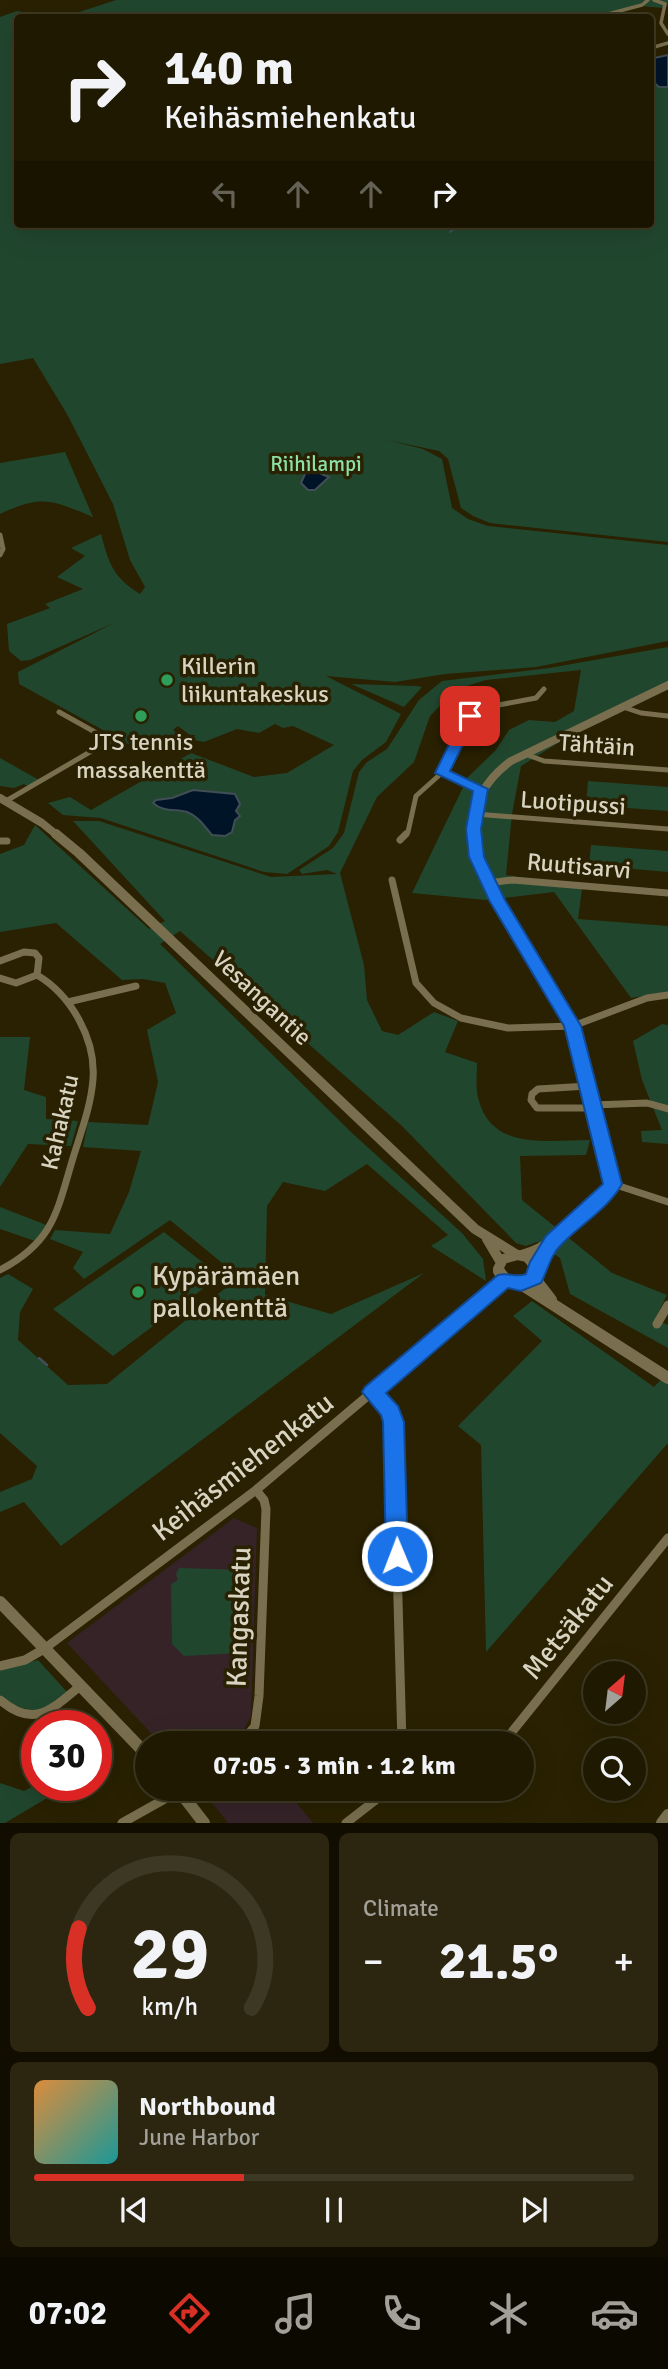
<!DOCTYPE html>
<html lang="en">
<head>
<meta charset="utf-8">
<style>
  :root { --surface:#1f1901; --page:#2c2610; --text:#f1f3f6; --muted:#a1a099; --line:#3c3823; --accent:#d93025 }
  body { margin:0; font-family:Signika,sans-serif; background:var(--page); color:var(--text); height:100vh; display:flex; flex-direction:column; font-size:26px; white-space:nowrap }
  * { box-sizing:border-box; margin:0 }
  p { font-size:23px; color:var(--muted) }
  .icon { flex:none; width:38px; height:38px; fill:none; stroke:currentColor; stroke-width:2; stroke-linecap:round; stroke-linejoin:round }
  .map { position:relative; height:1823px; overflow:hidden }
  .panel { display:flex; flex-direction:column; gap:10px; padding:10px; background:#110e01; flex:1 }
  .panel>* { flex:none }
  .banner { position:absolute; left:14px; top:14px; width:640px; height:214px; border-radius:7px; box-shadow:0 7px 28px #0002,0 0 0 2px var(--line); background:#1f1901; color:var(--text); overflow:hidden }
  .needle { width:46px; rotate:28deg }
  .controls { position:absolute; left:583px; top:1661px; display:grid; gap:14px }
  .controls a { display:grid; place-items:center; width:63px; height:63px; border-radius:50%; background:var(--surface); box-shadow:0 7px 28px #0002,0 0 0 2px var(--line); font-size:35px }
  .speed { position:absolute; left:21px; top:1710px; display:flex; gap:14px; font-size:35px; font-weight:700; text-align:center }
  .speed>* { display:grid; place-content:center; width:91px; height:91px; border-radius:50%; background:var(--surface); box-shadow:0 7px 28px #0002,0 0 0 2px var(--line); line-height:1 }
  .speed .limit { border:10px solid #d22; background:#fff; color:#111 }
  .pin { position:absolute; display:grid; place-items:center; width:60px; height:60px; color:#fff; margin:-30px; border-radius:14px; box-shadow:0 4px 10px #0006 }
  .me { position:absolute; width:77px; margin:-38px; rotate:359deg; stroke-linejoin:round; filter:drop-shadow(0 0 5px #0008) }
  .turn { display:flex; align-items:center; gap:24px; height:147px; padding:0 35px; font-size:32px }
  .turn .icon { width:91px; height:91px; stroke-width:2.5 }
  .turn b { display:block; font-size:49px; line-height:60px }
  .lanes { display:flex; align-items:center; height:66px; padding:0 35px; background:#0003; justify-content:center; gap:35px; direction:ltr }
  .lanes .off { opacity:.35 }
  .big { font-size:52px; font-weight:800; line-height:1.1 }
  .panel .widget { flex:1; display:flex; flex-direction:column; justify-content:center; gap:10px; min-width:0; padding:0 24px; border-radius:10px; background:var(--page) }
  .panel .dial { align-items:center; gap:0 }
  .dial svg { height:182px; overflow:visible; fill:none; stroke:var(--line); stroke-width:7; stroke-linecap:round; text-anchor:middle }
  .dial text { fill:var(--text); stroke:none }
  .song { display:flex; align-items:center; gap:21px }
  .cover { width:84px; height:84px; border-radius:10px; background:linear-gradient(135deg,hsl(30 70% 55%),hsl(180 70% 35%)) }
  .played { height:7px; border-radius:4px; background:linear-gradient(90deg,var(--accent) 35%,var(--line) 35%) }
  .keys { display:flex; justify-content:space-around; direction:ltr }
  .heat { display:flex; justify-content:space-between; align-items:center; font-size:38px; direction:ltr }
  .panel .tiles { flex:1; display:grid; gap:10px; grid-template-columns:1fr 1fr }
  .widget:last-child { grid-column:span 2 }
  .trip { position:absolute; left:135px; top:1731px; width:399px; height:70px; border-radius:35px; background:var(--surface); box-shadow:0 7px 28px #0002,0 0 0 2px var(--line); font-weight:800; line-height:70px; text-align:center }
  .tab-bar { display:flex; height:112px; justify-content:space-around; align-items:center; background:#0c0a00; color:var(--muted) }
  .tab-bar .icon { width:49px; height:49px }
  .tab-bar .selected { color:var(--accent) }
  .tab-bar b { font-size:32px; color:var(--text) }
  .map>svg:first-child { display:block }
  .education { fill:#352328 }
  .green { fill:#21462e; fill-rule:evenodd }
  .water { fill:#001428; stroke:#414e56; stroke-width:2 }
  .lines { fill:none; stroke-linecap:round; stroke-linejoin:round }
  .stream-far1 { stroke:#414e56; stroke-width:2 }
  .stream { stroke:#414e56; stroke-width:2.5 }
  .street-far3 { stroke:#796f4e; stroke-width:3.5 }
  .street-far2 { stroke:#796f4e; stroke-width:5 }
  .street-far1 { stroke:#796f4e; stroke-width:7 }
  .street { stroke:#796f4e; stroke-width:9 }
  .secondary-far2 { stroke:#796f4e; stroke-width:8 }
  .secondary-far1 { stroke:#796f4e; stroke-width:10 }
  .secondary { stroke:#796f4e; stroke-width:12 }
  .route { fill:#1a73e8; stroke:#114b97; stroke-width:2 }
  .leisure-dot { fill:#2e9e5b; stroke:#292101; stroke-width:2.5 }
  .labels { text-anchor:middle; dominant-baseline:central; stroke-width:7; stroke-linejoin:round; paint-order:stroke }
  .far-park-label { font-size:21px; fill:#8cdfa7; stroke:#292101 }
  .poi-label { font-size:24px; fill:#d9d4c2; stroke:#292101; text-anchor:start }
  .street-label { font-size:24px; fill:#d9d4c2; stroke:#292101 }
  .near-poi-label { font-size:28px; fill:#d9d4c2; stroke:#292101; text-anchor:start }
  .near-street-label { font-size:28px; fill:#d9d4c2; stroke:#292101 }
</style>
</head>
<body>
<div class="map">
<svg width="668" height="1823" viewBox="0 0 668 1823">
  <rect width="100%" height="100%" fill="#292101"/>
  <!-- education -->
  <path class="education" d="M234 1518 257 1528 251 1716 241 1735 247 1743H160L67 1643Z
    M201 1789H285L313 1823H228Z"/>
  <!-- green -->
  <path class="green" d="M116 0H668V4L664 8 640 6 621 12 632 18 602 17 595 13 552 14 551 18H61Z
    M17 11 50 17 18 18V224H651V80L659 87H668V542L490 523 473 516 461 508 448 459 439 451 387 440 423 449 442 459 452 508 468 519 488 526 668 545V641L536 667 445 674 395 682 326 676 401 714 386 742 362 760 353 771 338 832 329 846 287 874 264 872 101 818 63 815 48 803 70 797 91 810 191 753 254 777 287 773 334 745 293 726 283 728 275 724 259 733 237 729 204 742 189 739 196 735H190L178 726 173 730 181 736 180 739 159 751 143 752 19 684 18 672 114 623 30 660 21 661 9 651 7 624 50 608 45 604 83 589 57 577 85 556 71 548 101 534C109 564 113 577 140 594L145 587 130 560 113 504 67 414 33 358 0 364V17ZM198 790 228 793 236 811 232 827 207 828 190 813 162 809 156 800 172 798Z
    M65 452 93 517C52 500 42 494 0 514V463Z
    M668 647V686L605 714 521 766 512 814 506 875 582 889 578 919 668 926V992L631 998 554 892 486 900 412 893 468 777 495 751 509 730 529 720 555 722 574 711 581 670 486 680 457 689 430 716 414 762 377 797 340 873 364 965 367 1000 382 1031 398 1035 434 1012 458 1021 445 1052 477 1063C477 1074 475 1090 479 1101 493 1151 548 1140 590 1140L586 1155 520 1156 522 1200 612 1273 667 1295 655 1319 668 1325V1348L570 1294 560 1258 537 1242 526 1246 516 1243 402 1126 180 931 160 944 352 1133 462 1233 483 1259 486 1281 431 1246 448 1235 367 1164 325 1191 283 1182 267 1206 265 1295 331 1314 424 1273 61 1546 24 1502 0 1512V1492L32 1479 37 1466 0 1433V1278L8 1274 33 1289 20 1312 18 1340 68 1385 107 1384 239 1277 170 1220 84 1279 73 1268 83 1252 50 1239 55 1230 110 1234 129 1192 141 1151 83 1147 88 1122 148 1125 158 1082 147 1030 176 1013 165 983 143 979 122 980 56 923 0 932V854L24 845 35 825 149 929 165 921 73 821H99L271 877 337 874 327 870 302 874 299 870 333 848 344 833 359 772 367 762 387 749 419 700 442 681 549 668Z
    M351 684 417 686 422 687 404 707Z
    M0 758 39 780 27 786 24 784 14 788 0 786Z
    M588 781 668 787V811L586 805Z
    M591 845 668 851V872L589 865Z
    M662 1024 668 1025V1144L642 1142 641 1131 662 1130 642 1080 633 1041Z
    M0 1037H30L24 1090 46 1097V1119L78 1121 71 1146 28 1144 0 1187Z
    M0 1207 44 1224 47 1226 35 1241 0 1229Z
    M164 1232 220 1276 113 1356 53 1309Z
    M532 1301 654 1387 668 1372V1443L486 1652 481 1445 458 1426 542 1341 513 1316Z
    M179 1568 245 1570 242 1653 184 1656 172 1644 171 1584 178 1580 176 1574Z
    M38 1660 67 1692C60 1697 51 1706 42 1709 29 1713 8 1705 0 1695V1670Z
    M0 1783 24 1791 37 1784 69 1785 5 1823H0Z"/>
  <!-- water -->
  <path class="water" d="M668 55V87H659L651 80 654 58Z
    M283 460 309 468 320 466 321 474 329 477 315 490H308L301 483 305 474 302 469 286 464Z
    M193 790 235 794 240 804 236 811 240 816 235 820 232 832 225 836 212 835C205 827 198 816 187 812 175 809 163 812 153 803L156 800 172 798Z"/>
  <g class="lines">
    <!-- stream-far1 -->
    <path class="stream-far1" d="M450 232 462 224"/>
    <!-- stream -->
    <path class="stream" d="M39 1358 47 1365"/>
    <!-- street-far3 -->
    <path class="street-far3" d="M654 0 665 4 661 23 668 34
      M597 17 642 5 648 0
      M651 48 668 43"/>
    <!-- street-far2 -->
    <path class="street-far2" d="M0 535 3 549 0 555
      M623 707 641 713 668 716
      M59 712 111 741
      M525 754 544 761 668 770
      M442 773 481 789
      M6 801 119 735
      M475 814 668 829
      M404 836 408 832 416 796 445 770 470 716 488 707 536 698 544 689"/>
    <!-- street-far1 -->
    <path class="street-far1" d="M400 840 406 834
      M0 841H7
      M392 880 416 983 434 1003 461 1018 508 1028 573 1026 647 998 668 995
      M487 883 513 880 668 893
      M0 961 24 952 35 953 39 958 37 975
      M0 978 16 983 37 975
      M68 1002 136 986
      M588 1086 538 1089 532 1094 531 1100 537 1108H594
      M593 1105 647 1103 668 1109
      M613 1184 668 1202
      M0 1270C54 1242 57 1211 73 1158 81 1132 91 1106 93 1079 96 1039 71 995 37 975"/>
    <!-- street -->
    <path class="street" d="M657 1324 668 1305
      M373 1392 391 1411 393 1422 402 1743
      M0 1666 25 1660 44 1649 256 1490 505 1280
      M0 1700C34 1729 51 1710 80 1686
      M241 1743 255 1726 259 1696 266 1509 264 1500 256 1490
      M503 1743 668 1538
      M122 1823 179 1791
      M346 1823 391 1788"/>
    <!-- secondary-far2 -->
    <path class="secondary-far2" d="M0 798 42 823 58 836
      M474 836C472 803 485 780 511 761L668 685"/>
    <!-- secondary-far1 -->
    <path class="secondary-far1" d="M56 834 79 853 475 1229 517 1255
      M474 834 480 866 487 883 573 1026 613 1184C597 1211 551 1248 521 1255
      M487 1239 500 1261
      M537 1269 553 1241
      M500 1273 498 1269 503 1259 518 1255 527 1257 537 1269
      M535 1273 537 1269"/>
    <!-- secondary -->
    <path class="secondary" d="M499 1271C506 1284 517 1286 530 1281L536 1271
      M534 1278 551 1300
      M521 1284 668 1378
      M0 1602 147 1755
      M177 1788 204 1823
      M662 1823 668 1815"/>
  </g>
  <!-- route -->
  <path class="route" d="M470 712 477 716 450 771 488 789 481 829 484 857 505 900 581 1026 622 1184C608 1209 582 1223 562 1244 550 1255 548 1270 541 1283L521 1291 508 1288 386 1393 398 1406 404 1422 408 1556 404 1562 397 1565 389 1562 386 1556 383 1422 381 1415 362 1392 365 1387 498 1275C508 1272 516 1278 526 1274L530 1262 546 1236 603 1184 564 1026 489 900 469 857 466 829 473 791 435 773 463 716Z"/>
  <!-- markers -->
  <g class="leisure-dot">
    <circle cx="167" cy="680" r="7"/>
    <circle cx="141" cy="716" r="7"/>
    <circle cx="138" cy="1292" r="7"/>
  </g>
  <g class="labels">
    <!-- far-park labels -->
    <g class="far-park-label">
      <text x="316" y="464">Riihilampi</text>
    </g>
    <!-- poi labels -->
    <g class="poi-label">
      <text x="181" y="666">Killerin<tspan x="181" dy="28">liikuntakeskus</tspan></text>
      <text x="141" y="742" text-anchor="middle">JTS tennis<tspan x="141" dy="28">massakenttä</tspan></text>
    </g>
    <!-- street labels -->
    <g class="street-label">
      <text transform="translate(597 745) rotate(4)">Tähtäin</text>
      <text transform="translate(573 803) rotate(4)">Luotipussi</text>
      <text transform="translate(579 866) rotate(5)">Ruutisarvi</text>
      <text transform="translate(262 998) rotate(43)">Vesangantie</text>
      <text transform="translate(60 1122) rotate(-77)">Kahakatu</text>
    </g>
    <!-- near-poi labels -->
    <g class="near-poi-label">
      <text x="152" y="1276">Kypärämäen<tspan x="152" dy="32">pallokenttä</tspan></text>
    </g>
    <!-- near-street labels -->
    <g class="near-street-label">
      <text transform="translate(243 1467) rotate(-38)">Keihäsmiehenkatu</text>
      <text transform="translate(239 1617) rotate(-88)">Kangaskatu</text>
      <text transform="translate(568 1627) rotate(-51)">Metsäkatu</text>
    </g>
  </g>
</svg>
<div class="controls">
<a><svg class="needle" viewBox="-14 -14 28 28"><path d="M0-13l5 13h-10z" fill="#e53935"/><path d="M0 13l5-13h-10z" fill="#a1a099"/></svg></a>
<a><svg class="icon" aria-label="search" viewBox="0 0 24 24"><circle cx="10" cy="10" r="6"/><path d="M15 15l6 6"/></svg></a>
</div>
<div class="speed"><div class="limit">30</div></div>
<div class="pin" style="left:470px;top:716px;background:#d93025"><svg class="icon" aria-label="arrive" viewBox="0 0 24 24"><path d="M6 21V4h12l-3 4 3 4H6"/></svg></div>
<svg class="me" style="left:397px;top:1556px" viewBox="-20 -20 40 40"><circle r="17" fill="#1a73e8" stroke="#fff" stroke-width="3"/><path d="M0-11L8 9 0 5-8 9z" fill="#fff"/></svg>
<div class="trip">07:05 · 3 min · 1.2 km</div>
<div class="banner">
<div class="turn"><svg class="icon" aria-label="right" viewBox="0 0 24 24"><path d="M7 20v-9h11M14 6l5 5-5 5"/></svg><div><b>140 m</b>Keihäsmiehenkatu</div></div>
<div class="lanes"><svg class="icon off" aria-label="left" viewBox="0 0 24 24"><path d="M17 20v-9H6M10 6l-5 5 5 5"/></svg><svg class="icon off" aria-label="ahead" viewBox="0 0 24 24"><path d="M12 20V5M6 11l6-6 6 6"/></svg><svg class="icon off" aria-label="ahead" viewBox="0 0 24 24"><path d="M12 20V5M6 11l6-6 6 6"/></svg><svg class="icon" aria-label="right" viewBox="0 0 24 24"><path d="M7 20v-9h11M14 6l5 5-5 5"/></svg></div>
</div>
</div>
<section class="panel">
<div class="tiles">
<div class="widget dial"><svg viewBox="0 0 100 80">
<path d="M14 69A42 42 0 1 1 86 69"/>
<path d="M14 69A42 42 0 0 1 10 34" stroke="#d93025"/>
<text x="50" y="56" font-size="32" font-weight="700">29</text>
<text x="50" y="72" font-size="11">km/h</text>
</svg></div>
<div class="widget"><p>Climate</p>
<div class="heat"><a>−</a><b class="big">21.5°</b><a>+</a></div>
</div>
<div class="widget">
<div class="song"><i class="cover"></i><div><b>Northbound</b><p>June Harbor</p></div></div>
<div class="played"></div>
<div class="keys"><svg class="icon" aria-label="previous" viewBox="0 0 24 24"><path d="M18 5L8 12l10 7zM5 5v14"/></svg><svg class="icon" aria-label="pause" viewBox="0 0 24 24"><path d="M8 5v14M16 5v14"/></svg><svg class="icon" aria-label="next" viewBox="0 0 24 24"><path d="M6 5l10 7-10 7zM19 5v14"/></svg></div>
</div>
</div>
</section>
<nav class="tab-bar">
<b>07:02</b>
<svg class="icon selected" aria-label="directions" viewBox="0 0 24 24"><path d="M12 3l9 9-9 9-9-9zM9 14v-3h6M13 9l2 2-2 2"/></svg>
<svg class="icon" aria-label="music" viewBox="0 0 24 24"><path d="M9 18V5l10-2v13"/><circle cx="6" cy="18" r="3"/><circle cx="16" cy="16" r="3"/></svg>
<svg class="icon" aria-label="phone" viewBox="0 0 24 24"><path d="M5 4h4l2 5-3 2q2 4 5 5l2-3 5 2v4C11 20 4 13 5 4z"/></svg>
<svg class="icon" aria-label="climate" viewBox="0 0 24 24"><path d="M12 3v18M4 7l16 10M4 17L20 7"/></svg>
<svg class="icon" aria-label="car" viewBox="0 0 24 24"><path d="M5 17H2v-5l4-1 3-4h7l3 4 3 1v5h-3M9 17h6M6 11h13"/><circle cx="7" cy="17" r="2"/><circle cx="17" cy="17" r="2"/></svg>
</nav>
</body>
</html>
